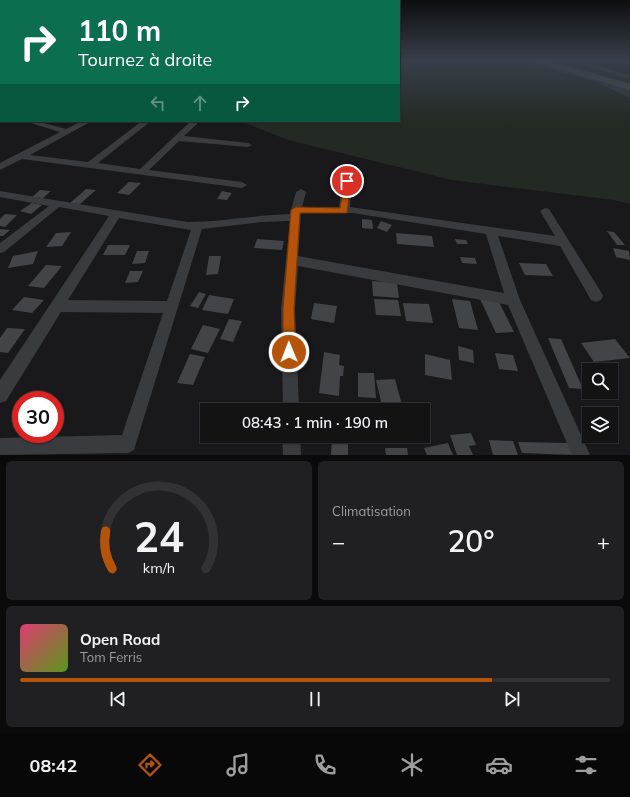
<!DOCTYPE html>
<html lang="fr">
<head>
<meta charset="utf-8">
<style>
  :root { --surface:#131314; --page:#202022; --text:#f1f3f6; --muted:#9d9ea0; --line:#323234; --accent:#b45309 }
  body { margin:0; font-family:Mulish,sans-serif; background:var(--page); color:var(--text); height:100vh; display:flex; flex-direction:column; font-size:15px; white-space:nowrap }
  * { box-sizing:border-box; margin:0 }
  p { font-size:13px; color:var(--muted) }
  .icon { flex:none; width:22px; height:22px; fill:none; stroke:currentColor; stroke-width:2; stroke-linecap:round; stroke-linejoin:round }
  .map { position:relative; height:455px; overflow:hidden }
  .panel { display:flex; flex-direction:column; gap:6px; padding:6px; background:#0a0a0b; flex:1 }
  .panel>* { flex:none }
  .guide { position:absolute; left:0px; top:0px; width:400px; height:122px; box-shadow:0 1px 3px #0004,0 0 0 1px var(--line); background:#0b6e4f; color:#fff; overflow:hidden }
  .tools { position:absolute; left:582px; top:363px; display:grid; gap:8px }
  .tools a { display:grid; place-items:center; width:36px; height:36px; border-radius:0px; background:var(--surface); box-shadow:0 1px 3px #0004,0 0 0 1px var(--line); font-size:20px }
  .speed { position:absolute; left:12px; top:391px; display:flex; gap:8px; font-size:20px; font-weight:700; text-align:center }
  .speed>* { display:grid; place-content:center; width:52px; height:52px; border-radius:50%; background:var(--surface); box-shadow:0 1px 3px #0004,0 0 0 1px var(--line); line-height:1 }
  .speed .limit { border:6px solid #d22; background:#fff; color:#111 }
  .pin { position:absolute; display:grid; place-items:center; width:34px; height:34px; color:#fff; margin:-17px; border:2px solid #fff; border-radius:50%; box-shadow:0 1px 4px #0007 }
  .me { position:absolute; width:44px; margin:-22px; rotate:359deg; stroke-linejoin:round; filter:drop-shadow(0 0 3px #0008) }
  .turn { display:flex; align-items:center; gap:14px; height:84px; padding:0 12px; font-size:18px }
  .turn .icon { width:52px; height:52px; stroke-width:2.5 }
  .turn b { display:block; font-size:28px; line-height:34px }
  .lanes { display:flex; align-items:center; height:38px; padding:0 12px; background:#0003; justify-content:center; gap:20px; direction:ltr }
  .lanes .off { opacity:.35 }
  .big { font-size:30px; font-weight:600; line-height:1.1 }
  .panel .widget { flex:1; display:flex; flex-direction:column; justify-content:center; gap:6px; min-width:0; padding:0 14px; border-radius:6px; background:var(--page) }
  .panel .dial { align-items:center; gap:0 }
  .dial svg { height:104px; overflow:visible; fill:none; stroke:var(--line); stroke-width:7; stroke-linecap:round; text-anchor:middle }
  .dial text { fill:var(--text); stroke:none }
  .song { display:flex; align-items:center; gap:12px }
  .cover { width:48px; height:48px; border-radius:6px; background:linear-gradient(135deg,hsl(340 70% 55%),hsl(90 70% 35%)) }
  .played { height:4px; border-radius:2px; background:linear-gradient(90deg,var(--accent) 80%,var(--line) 80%) }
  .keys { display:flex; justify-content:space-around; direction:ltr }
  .heat { display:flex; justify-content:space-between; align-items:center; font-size:22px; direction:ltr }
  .panel .tiles { flex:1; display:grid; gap:6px; grid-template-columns:1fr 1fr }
  .widget:last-child { grid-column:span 2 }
  .trip { position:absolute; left:200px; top:403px; width:230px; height:40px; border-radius:0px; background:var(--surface); box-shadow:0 1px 3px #0004,0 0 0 1px var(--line); font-weight:600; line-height:40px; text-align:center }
  .tabs { display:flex; height:64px; justify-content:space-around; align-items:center; background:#080808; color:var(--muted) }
  .tabs .icon { width:28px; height:28px }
  .tabs .on { color:var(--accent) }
  .tabs b { font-size:18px; color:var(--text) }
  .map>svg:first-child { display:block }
  .green { fill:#232a23 }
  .water { fill:#2f383e }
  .building { fill:#434447 }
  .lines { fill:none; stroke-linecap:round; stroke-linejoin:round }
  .minor { fill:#3a3b3f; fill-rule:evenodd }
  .secondary { fill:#484a4f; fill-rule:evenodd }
  .route { fill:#b45309; stroke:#753606 }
</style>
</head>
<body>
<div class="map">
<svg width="630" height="455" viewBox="0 0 630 455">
  <rect width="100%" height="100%" fill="#19191b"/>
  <!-- green -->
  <path class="green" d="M399 60H511L593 81 630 98V204L614 200 452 180 288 140 240 121H399Z
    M549 60H630V83Z"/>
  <!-- water -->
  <path class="water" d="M511 60H549L630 83V98L593 81Z"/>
  <!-- building -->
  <path class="building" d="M129 182 141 183 129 195 117 193Z
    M86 189 96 190 80 204 70 203Z
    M40 190 51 191 43 198 32 197Z
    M222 191 232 193 227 200 217 199Z
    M32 203 42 205 31 214 20 211Z
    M5 214 17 215 5 227 0 226V219Z
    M362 219 372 220 373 229 362 228Z
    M381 221 392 225 387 232 377 228Z
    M0 229 10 230 3 236H0Z
    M607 231 614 232 625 245H617Z
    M71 232 62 246 46 247 56 233Z
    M396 233 432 236 434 247 397 244Z
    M257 239 284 241 282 250 254 248Z
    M455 239 466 240 468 244H457Z
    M108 245H130L125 255H103Z
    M613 248 629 251 630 260 616 257Z
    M38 251 33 264 8 268 13 256Z
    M137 251H149L145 263 132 264Z
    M209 256H221L218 274 206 275Z
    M460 257 475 258 477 264 462 263Z
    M519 263 546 264 553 276 525 275Z
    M46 265 62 266 44 288 28 286Z
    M130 271H143L138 282 125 283Z
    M372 281 397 283 399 298 373 296Z
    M199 292 206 294 198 308 190 306Z
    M209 295 234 299 228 314 202 310Z
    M24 297 44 300 32 313 12 310Z
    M497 298 514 332 496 333 480 299Z
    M374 299 398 300 401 316 376 315Z
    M452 299 470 301 478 330 459 328Z
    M314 303 337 306 334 323 311 319Z
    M403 303 429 304 433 323 406 321Z
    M229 319 242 321 233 342 220 339Z
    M203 325 220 329 208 353 191 349Z
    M7 328 25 329 8 353 0 352V338Z
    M548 338 561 339 583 389 569 388Z
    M615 339 630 358 594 362 581 343Z
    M458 346 473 350 474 363 459 360Z
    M324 352 340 355 339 365 344 366 343 376H340L339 396 319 393Z
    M495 353 513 355 518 371 499 369Z
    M190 354 205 357 193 385 177 383Z
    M425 354 450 360 452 380 425 375Z
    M358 373H374L376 398 358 397Z
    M395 379 403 409 383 410 376 380Z
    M471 433 476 445 469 446 473 455H457L450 435Z
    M332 436H348V455H331Z
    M370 436H395V437L371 441Z
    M489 440 513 441 518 455H493Z
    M518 442 568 443 573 455 522 453Z
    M448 443 453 455H427L424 448Z
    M385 448H407L408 455H386Z"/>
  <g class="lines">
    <!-- minor -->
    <path class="minor" d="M567 60H575L630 75V79Z
      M24 121H37L66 129 82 121H92L30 155 88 162 142 121H151L98 163 140 169 191 121H197V124L184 136 248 143 252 145 248 147 179 141 149 170 242 182 247 185 242 188 22 159 0 170V163L60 132Z
      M347 178 352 181 350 207 555 236 540 211 545 208 549 209 601 292 603 296 601 300 596 302 591 300 560 246 498 236 520 300 590 455H572L508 305 298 266 295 309 299 410H283L281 309 290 221 262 222 202 229 134 450 128 453 0 455V438L122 435 163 313 61 312 6 401 0 403V380L109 216 59 207 4 252 0 253V243L49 206 0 197V191L187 222C221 222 256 215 290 214L296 192 301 189 306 192 302 207H339L342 181ZM301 213H353L486 234 504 293 298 256ZM119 218 191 230 167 301 68 300Z
      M282 436H300L301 455H283Z"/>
    <!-- secondary -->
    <path class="secondary" d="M533 60H544L630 84V90L534 62Z"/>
  </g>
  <!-- sky -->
  <linearGradient id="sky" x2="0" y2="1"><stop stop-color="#0e0e0f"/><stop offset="0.49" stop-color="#383e4a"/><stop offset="1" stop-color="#383e4a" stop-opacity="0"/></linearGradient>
  <rect width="630" height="123" fill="url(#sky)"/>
  <!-- route -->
  <path class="route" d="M345 179H347L351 181 347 213H300L294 309 296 352 294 356 289 358 285 356 283 352V309L291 210 296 207 340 208Z"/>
</svg>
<div class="tools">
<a><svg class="icon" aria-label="search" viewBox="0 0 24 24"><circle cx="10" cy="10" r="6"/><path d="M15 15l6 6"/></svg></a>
<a><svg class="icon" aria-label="layers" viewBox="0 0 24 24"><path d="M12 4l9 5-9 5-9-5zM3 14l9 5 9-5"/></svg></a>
</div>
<div class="speed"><div class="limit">30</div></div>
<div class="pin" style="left:347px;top:181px;background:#d93025"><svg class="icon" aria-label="arrive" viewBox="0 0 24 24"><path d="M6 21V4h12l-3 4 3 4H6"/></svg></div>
<svg class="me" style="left:289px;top:352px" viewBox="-20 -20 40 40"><circle r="17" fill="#b45309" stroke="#fff" stroke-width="3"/><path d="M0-11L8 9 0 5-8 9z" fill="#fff"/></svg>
<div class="trip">08:43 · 1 min · 190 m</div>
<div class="guide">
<div class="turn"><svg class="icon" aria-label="right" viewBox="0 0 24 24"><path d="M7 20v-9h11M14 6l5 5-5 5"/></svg><div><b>110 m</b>Tournez à droite</div></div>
<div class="lanes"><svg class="icon off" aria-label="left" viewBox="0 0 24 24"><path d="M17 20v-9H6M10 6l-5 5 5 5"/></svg><svg class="icon off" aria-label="ahead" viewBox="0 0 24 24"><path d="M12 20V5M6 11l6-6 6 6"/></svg><svg class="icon" aria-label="right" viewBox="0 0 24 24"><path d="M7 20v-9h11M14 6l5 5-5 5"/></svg></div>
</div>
</div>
<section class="panel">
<div class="tiles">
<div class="widget dial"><svg viewBox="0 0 100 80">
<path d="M14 69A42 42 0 1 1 86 69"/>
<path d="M14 69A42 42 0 0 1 9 40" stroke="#b45309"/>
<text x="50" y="56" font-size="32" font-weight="700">24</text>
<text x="50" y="72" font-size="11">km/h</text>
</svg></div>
<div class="widget"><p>Climatisation</p>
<div class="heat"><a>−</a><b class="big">20°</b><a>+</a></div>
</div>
<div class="widget">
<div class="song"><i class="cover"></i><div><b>Open Road</b><p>Tom Ferris</p></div></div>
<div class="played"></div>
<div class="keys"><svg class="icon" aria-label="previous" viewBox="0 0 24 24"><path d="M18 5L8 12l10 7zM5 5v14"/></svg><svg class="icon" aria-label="pause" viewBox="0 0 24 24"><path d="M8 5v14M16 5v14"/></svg><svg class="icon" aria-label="next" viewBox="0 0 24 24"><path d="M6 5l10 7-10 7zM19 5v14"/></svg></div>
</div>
</div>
</section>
<nav class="tabs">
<b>08:42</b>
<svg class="icon on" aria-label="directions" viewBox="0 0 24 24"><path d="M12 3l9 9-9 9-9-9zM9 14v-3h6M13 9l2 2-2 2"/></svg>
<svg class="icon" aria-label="music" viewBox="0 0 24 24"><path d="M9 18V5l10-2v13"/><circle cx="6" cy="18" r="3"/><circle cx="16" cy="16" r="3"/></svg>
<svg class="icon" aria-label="phone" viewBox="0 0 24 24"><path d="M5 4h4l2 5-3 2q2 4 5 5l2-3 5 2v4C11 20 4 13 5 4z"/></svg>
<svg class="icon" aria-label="climate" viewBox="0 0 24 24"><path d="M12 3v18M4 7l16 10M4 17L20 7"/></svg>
<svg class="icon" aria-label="car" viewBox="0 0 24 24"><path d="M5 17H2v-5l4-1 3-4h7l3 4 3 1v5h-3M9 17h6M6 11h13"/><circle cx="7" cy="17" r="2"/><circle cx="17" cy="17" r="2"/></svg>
<svg class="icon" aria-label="filters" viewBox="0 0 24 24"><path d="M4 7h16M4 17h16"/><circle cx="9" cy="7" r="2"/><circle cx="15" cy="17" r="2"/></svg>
</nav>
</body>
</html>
